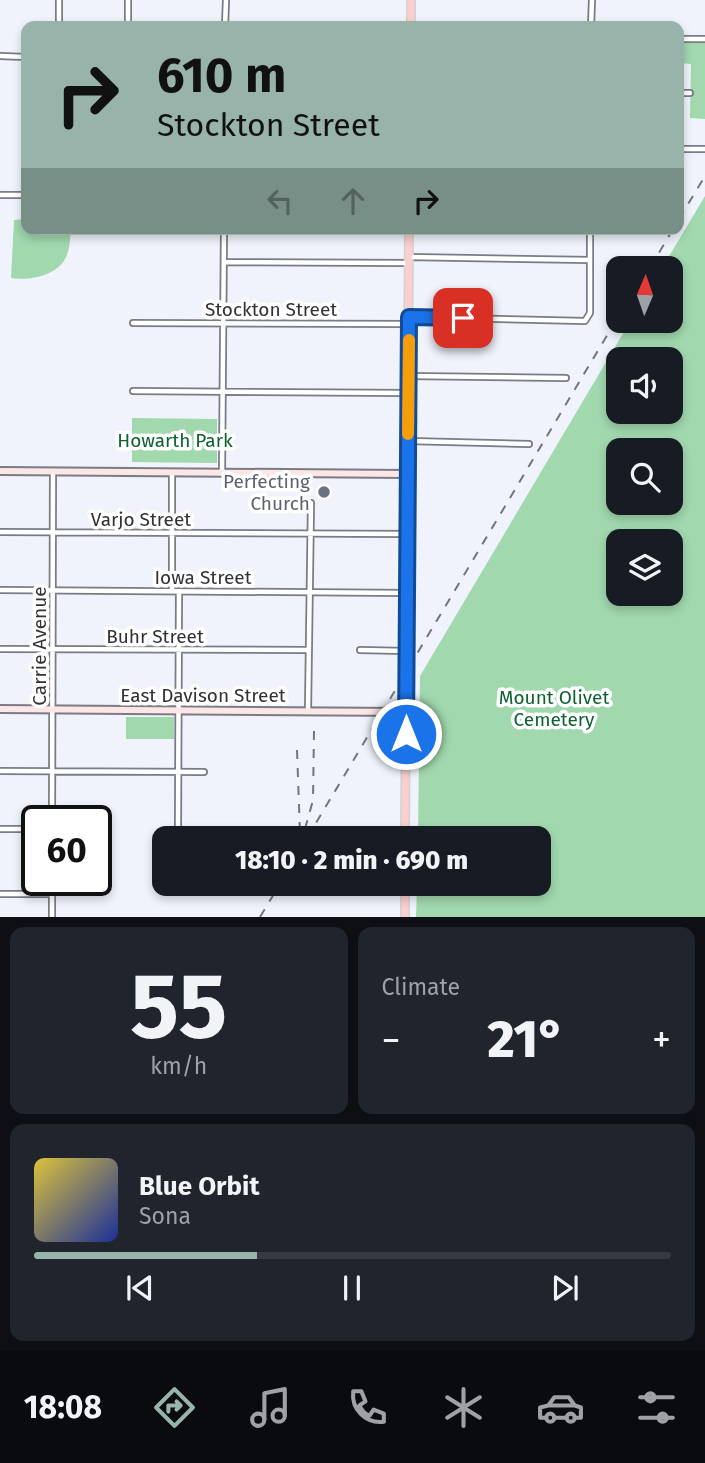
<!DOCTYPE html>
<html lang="en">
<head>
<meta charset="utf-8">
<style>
  :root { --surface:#171b24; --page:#20242c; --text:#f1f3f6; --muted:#9ea1a6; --line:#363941; --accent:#97b3aa }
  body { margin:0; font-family:"Fira Sans",sans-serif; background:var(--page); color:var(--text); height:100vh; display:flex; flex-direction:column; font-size:26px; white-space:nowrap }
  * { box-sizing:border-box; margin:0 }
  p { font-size:23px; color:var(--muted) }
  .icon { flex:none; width:38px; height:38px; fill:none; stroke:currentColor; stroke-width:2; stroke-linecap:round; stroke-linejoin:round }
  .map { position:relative; height:917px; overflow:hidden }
  .sheet { display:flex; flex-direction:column; gap:10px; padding:10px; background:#0d0f14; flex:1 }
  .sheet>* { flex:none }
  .guide { position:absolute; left:21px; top:21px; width:663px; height:214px; border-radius:14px; box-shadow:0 4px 10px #0003; background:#97b3aa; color:#111; overflow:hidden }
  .needle { width:46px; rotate:2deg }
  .tools { position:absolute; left:606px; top:256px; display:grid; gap:14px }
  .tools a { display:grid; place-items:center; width:77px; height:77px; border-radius:14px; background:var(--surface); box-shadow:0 4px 10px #0003; font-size:35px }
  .speed { position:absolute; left:21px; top:805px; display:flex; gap:14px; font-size:35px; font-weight:700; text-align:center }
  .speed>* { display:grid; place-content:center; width:91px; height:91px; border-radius:50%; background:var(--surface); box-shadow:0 4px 10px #0003; line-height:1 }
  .speed .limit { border:4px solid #111; border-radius:10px; background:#fff; color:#111 }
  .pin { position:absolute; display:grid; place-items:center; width:60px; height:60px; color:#fff; margin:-30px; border-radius:14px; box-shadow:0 4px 10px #0006 }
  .me { position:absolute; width:77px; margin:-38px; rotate:0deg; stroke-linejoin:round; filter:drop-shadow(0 0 5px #0008) }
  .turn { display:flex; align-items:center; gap:24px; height:147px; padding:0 21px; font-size:32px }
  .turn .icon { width:91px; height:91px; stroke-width:2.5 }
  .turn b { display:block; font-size:49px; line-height:60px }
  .lanes { display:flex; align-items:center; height:66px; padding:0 21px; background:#0003; justify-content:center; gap:35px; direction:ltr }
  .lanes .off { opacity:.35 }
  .big { font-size:52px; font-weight:800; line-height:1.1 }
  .sheet .widget { flex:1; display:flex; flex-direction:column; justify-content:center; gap:10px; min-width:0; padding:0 24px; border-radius:14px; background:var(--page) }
  .sheet .dial { align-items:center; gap:0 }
  .dial b { font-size:91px; line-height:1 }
  .song { display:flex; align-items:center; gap:21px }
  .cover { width:84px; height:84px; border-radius:10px; background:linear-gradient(135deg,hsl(50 70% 55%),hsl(230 70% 35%)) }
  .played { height:7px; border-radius:4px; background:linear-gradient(90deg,var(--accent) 35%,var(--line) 35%) }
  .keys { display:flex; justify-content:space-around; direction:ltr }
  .heat { display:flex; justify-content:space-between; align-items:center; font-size:38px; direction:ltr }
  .sheet .tiles { flex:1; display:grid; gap:10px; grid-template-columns:1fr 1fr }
  .widget:last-child { grid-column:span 2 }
  .trip { position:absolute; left:152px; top:826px; width:399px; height:70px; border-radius:14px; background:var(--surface); box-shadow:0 4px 10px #0003; font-weight:800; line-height:70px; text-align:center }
  .dock { display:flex; height:112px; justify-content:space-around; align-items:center; background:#090b0e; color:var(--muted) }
  .dock .icon { width:49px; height:49px }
  .dock .on { color:var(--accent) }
  .dock b { font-size:32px; color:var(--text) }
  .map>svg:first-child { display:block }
  .green { fill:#a1d8ae; fill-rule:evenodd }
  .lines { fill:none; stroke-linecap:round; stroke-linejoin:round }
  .street-casing { stroke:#797c84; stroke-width:8 }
  .secondary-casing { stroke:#797c84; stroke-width:10 }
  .primary-casing { stroke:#d1d2d3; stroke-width:10 }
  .street { stroke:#fff; stroke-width:4.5 }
  .secondary { stroke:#fde7e6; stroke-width:6 }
  .primary { stroke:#fbcfcd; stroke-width:7 }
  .rail { stroke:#73767b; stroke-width:2; stroke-dasharray:9 9; stroke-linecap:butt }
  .route-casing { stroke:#114b97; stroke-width:18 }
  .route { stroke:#1a73e8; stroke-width:12 }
  .slow { stroke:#f59e0b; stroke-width:12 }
  .worship-dot { fill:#6b7280; stroke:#fff; stroke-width:2.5 }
  .labels { text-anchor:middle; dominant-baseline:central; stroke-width:7; stroke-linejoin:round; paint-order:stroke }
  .street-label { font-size:19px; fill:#303235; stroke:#fff }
  .park-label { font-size:19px; fill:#0d6230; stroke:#fff }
  .worship-label { font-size:19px; fill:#5b616d; stroke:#fff; text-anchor:end }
</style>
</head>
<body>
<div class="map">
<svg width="705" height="917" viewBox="0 0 705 917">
  <rect width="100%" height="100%" fill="#f0f3fc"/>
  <!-- green -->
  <path class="green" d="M679 42 705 43V119L690 118 691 64 679 63Z
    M705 196V917H416L417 884H539V838H418L420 676 631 320H670V268H662ZM618 359H670V411H618ZM618 450H670V502H618ZM618 541H670V593H618Z
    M26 219V229H71C70 238 70 249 66 257 58 276 28 281 11 278L14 220Z
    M132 418 217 419V463L132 462Z
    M126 717H174V739H126Z"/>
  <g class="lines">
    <defs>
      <path id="street" d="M59 26V0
        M128 26V0
        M225 26 226 0
        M591 26 592 0
        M679 39H705
        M0 56 26 57
        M679 93H690
        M679 149H705
        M0 195H26
        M409 257 590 260
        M224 262 408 263
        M409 317 585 321 590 313V229
        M133 323 409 324
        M408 376 566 378
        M133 391 408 393
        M408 441 529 444
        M222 472 224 229
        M0 532 407 534
        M0 590 407 593
        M172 591V472
        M0 649 309 650
        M360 650 406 651
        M308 711 311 503
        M0 771 204 772
        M52 821 53 471
        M0 829H37
        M178 829 179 591
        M0 894H52
        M52 917V880"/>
      <path id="secondary" d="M0 471 408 474
        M0 709 406 712"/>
      <path id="primary" d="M411 26V0
        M405 838 409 229
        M405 917V884"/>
    </defs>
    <!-- street casing -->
    <use href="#street" class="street-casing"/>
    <!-- secondary casing -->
    <use href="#secondary" class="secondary-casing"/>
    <!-- primary casing -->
    <use href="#primary" class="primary-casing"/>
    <!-- street -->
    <use href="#street" class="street"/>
    <!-- secondary -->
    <use href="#secondary" class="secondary"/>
    <!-- primary -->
    <use href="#primary" class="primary"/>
    <!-- rail -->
    <path class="rail" d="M679 219 705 176
      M650 268 673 229
      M297 750 300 834
      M305 829 313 800 314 731
      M307 838 618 317
      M260 917 280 884"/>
  </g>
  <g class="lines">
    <defs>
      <path id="route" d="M406 734 409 317 463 318"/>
    </defs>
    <!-- route casing -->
    <use href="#route" class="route-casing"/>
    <!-- route -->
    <use href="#route" class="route"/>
    <!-- slow -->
    <path class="slow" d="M408 434 409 340"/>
  </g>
  <!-- markers -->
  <circle class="worship-dot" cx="324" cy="492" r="7"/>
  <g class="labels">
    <!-- street labels -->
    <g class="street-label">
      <text x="271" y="309">Stockton Street</text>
      <text x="141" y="519">Varjo Street</text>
      <text x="203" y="577">Iowa Street</text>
      <text x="155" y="636">Buhr Street</text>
      <text transform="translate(39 646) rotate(-90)">Carrie Avenue</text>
      <text x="203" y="695">East Davison Street</text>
    </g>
    <!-- park labels -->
    <g class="park-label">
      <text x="175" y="440">Howarth Park</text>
      <text x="554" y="697">Mount Olivet<tspan x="554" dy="22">Cemetery</tspan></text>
    </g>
    <!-- worship labels -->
    <g class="worship-label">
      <text x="310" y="481">Perfecting<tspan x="310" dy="22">Church</tspan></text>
    </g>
  </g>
</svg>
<div class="tools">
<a><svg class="needle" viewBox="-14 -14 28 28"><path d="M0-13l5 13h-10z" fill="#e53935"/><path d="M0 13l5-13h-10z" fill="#9ea1a6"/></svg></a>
<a><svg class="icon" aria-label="sound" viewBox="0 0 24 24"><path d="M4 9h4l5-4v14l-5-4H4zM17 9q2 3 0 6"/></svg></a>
<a><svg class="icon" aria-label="search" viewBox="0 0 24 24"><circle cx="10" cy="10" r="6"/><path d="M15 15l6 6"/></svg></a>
<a><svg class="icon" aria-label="layers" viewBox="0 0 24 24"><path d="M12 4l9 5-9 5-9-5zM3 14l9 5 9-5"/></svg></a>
</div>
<div class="speed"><div class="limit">60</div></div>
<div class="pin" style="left:463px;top:318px;background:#d93025"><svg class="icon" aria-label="arrive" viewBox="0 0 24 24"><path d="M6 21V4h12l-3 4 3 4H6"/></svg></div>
<svg class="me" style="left:406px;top:734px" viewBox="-20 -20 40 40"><circle r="17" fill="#1a73e8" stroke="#fff" stroke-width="3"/><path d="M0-11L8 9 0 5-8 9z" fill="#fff"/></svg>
<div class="trip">18:10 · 2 min · 690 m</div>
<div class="guide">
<div class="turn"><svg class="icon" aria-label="right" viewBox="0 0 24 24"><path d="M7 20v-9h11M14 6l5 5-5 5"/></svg><div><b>610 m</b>Stockton Street</div></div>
<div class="lanes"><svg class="icon off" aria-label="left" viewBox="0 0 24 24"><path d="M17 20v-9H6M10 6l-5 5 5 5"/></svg><svg class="icon off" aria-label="ahead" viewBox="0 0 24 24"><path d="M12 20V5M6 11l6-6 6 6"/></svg><svg class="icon" aria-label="right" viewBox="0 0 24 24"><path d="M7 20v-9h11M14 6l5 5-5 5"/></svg></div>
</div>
</div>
<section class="sheet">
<div class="tiles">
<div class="widget dial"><b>55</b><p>km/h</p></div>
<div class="widget"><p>Climate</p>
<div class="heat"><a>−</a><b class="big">21°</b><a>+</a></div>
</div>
<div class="widget">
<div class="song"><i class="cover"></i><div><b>Blue Orbit</b><p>Sona</p></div></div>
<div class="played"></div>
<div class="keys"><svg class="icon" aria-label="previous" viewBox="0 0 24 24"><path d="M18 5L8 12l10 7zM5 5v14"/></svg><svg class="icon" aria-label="pause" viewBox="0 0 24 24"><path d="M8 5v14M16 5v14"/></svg><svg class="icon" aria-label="next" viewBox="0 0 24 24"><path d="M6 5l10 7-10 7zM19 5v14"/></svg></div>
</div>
</div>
</section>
<nav class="dock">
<b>18:08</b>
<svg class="icon on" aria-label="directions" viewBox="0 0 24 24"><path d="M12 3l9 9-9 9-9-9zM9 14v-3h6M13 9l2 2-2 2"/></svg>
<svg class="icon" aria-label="music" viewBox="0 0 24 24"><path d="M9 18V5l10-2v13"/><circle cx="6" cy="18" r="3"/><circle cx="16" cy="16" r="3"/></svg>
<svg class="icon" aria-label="phone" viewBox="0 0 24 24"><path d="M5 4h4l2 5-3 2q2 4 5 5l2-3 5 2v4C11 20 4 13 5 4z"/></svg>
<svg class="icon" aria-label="climate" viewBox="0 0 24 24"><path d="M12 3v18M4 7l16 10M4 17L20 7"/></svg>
<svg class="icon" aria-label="car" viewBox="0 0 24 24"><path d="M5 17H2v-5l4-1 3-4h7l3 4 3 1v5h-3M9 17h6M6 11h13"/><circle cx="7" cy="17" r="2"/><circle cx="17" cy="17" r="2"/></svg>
<svg class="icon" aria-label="filters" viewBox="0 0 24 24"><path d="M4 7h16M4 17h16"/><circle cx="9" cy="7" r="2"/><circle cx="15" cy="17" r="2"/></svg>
</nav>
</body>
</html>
